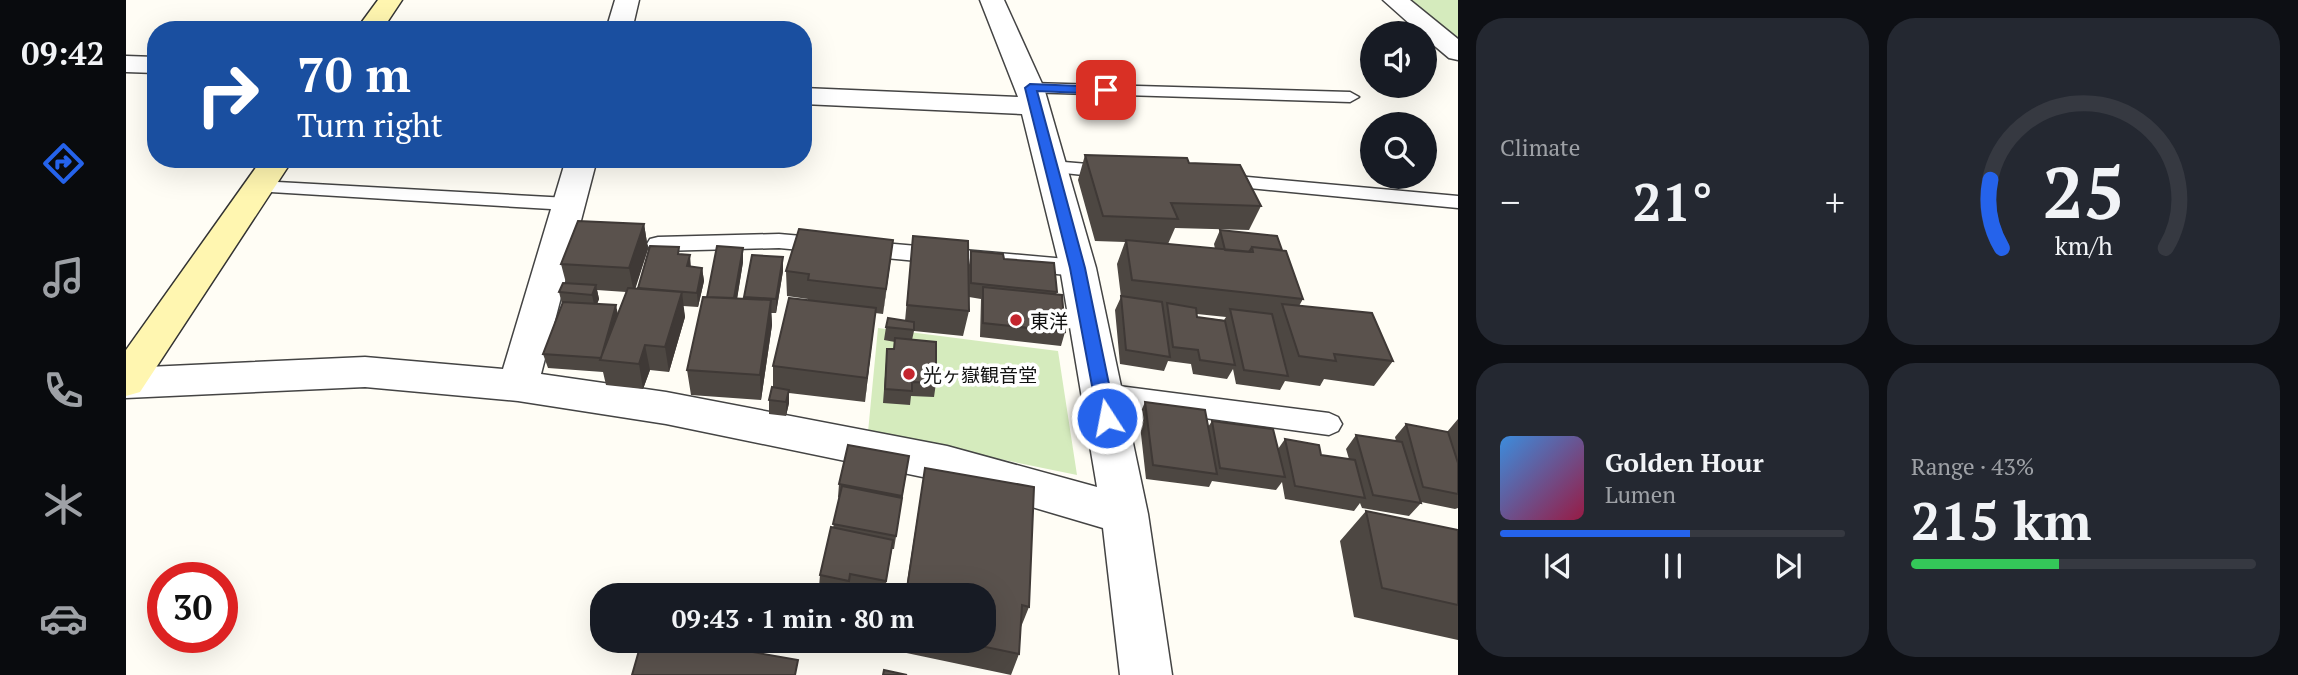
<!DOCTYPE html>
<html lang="en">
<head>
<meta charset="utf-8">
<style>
  :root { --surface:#171b24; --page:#242831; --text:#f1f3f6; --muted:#9ea1a6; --line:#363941; --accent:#2563eb }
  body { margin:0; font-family:"PT Serif","Noto Sans JP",serif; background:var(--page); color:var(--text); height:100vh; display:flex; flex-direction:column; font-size:26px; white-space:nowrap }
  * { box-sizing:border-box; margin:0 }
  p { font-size:23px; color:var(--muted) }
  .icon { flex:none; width:38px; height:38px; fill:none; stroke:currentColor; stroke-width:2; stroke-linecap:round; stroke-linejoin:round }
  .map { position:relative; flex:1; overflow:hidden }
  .sheet { display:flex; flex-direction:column; gap:18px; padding:18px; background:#0d0f14; width:840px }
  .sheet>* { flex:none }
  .top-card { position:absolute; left:21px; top:21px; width:665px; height:147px; border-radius:28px; box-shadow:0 7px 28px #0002; background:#1a4fa0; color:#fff; overflow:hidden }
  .fabs { position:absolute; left:1234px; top:21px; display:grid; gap:14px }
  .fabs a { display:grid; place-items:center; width:77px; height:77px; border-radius:50%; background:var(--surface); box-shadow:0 7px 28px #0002; font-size:35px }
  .speed { position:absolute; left:21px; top:562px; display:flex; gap:14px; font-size:35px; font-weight:700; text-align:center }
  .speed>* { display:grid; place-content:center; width:91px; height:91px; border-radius:50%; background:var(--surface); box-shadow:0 7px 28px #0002; line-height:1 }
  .speed .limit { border:10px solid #d22; background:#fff; color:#111 }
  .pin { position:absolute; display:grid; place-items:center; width:60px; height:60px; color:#fff; margin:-30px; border-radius:14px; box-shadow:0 4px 10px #0006 }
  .me { position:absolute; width:77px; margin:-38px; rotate:349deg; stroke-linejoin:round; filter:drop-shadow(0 0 5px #0008) }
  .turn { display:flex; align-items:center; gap:24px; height:147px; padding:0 35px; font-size:32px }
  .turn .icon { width:91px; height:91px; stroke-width:2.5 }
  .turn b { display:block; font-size:49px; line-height:60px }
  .big { font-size:52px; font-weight:800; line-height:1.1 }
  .sheet .widget { flex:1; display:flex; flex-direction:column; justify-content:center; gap:10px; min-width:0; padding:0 24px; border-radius:28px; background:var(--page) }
  .sheet .dial { align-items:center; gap:0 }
  .dial svg { height:182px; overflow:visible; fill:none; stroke:var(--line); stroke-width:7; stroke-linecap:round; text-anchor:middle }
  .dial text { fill:var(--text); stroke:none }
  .song { display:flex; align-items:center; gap:21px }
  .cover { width:84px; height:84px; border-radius:10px; background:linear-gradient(135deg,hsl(210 70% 55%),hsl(340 70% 35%)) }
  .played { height:7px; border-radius:4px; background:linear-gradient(90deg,var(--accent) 55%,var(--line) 55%) }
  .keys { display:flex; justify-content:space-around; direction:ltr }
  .heat { display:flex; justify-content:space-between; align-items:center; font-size:38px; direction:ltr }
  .charge { height:10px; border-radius:5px; background:linear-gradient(90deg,#34c759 43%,var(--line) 0) }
  .sheet .tiles { flex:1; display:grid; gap:18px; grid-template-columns:repeat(2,1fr) }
  .trip { position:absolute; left:464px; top:583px; width:406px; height:70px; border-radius:28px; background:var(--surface); box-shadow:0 7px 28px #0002; font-weight:800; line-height:70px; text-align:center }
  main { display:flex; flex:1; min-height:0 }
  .menu { display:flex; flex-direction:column; width:126px; justify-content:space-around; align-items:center; background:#090b0e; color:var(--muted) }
  .menu .icon { width:49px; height:49px }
  .menu .active { color:var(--accent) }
  .menu b { font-size:32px; color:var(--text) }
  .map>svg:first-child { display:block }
  .green { fill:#d5ebbd }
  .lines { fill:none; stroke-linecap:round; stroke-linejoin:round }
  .lane-casing { stroke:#444; stroke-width:3 }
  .street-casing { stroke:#444; stroke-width:3 }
  .secondary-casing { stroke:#333; stroke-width:3 }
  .lane { fill:#fff; fill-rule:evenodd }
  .street { fill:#fff; fill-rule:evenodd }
  .secondary { fill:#fff6b0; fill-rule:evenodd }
  .wall { fill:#4d4742; fill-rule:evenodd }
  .shaded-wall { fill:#3f3936 }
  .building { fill:#5a524d; stroke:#3f3936; stroke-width:2 }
  .route { fill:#2563eb; stroke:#184099; stroke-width:2 }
  .poi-dot { fill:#c4262e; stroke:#fff; stroke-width:2.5 }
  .labels { text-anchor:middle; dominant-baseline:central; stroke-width:7; stroke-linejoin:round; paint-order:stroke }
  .poi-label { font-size:19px; fill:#111; stroke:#fff; text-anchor:start }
</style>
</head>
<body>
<main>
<nav class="menu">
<b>09:42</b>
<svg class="icon active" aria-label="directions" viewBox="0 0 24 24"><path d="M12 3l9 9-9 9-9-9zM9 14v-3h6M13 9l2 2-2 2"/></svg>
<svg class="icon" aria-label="music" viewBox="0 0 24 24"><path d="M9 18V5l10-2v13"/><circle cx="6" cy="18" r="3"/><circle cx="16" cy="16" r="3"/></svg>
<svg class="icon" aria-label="phone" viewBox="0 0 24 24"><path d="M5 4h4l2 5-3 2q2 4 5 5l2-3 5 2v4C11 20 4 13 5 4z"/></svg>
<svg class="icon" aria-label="climate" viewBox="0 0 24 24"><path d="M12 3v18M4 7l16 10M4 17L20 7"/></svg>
<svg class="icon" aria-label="car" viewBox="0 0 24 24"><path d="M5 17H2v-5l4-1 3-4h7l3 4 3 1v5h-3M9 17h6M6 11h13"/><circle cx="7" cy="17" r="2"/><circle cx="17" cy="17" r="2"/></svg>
</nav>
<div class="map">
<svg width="1332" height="675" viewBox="0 0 1332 675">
  <rect width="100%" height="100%" fill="#fffdf5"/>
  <!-- green -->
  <path class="green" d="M1278 0H1332V44Z
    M752 328 932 351 951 475 742 432Z"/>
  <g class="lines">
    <defs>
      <path id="lane" d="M904 83 1224 92 1233 97 1224 102 898 92 895 88Z
        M926 161 986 166 993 168 996 172 993 176 986 178 919 171 916 167 919 163Z
        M1089 174 1332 196V208L1082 184 1079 180 1082 176Z
        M133 181 442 198 449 199 452 204 449 209 442 210 126 191 123 187 126 183Z
        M653 234 952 260 960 263 963 268 960 273 952 276 653 248 532 251 524 249 521 244 524 239 532 237Z
        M977 384 1203 413 1212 417 1216 424 1212 431 1203 435 977 404 968 401 964 394 968 387Z"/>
      <path id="street" d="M489 0H513L506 30H480Z
        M854 0H878L918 88 970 268 1022 514 1046 675H994L977 528 821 482 540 424 392 401 239 387 0 398V368L239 357 377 369 440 159H471L415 374 540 392 821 446 971 487 934 268 896 114 677 104V88L892 97Z
        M1257 0H1284L1332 39V60L1323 58 1298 37V33H1294Z
        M0 56 30 57V73L0 72Z"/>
      <path id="secondary" d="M252 0H276L256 30H230Z
        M136 159H167L14 392 0 396V350Z"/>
    </defs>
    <!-- lane casing -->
    <use href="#lane" class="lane-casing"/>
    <!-- street casing -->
    <use href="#street" class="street-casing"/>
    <!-- secondary casing -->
    <use href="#secondary" class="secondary-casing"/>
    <!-- lane -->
    <use href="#lane" class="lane"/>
    <!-- street -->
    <use href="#street" class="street"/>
    <!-- secondary -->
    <use href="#secondary" class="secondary"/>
  </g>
  <!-- wall -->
  <path class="wall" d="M959 155 1063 163 1135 206 1123 230 1049 228 1042 244 1089 249 1088 244 1094 230 1156 250 1177 299 1173 306 1267 361 1248 386 1198 379 1194 386 1159 381 1154 390 1110 384 1107 369 1101 379 1067 374 1065 364 1042 361 1038 371 994 364 989 310 995 297 991 264 999 242 969 241 952 180ZM1071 314 1100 317 1098 320 1071 317Z
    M518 224 522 249 509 288H512L554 254 565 267 576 268 578 281 572 307 557 306 559 317 543 372 524 370 517 389 480 385 477 372 422 368 417 354 436 304 433 292 440 283 435 264ZM471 290 500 292 492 313 471 304 473 299Z
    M787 236 843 311 837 336 788 331 786 340 810 383 808 397 785 396 784 405 757 403 761 349H768L769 342 758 340 760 327 779 321Z
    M767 240 757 314 749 313 739 402 663 393V403L660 416 643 414V400L647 387V366L682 300V299L661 296 660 271Z
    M617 248V262L611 298 618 299V297L657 271 650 313H645L646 325 635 400 565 395 561 370 581 297Z
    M845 251 878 259 931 292 930 295 939 332 935 346 854 337 855 299 843 297V265Z
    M1019 402 1082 427 1086 421 1152 449 1159 439 1195 455 1223 459 1220 449 1230 435 1270 441 1269 437 1280 424 1321 432 1332 419V508L1329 509 1295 502V503L1283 516 1236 508 1234 503 1228 511 1159 499 1156 482 1150 490 1086 481 1083 487 1020 479 1013 416Z
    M783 456 768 549H766L758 594 723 586 722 594 693 587 694 575 707 528 713 498 712 497 713 484Z
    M799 468 903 607 895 627 893 654 885 675 771 651 772 640H858V595H779Z
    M1240 511 1332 530V640L1228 617 1214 541Z"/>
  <!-- shaded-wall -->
  <path class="shaded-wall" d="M518 224 522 249 508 293 503 268Z
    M767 240 764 265 757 314 760 289Z
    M617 248V262L609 312 608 298Z
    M564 255 565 268 561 266Z
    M657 257V271L650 313V299Z
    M576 268 578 281 572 307 571 293Z
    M470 285 473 299 469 309 466 295Z
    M556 292 559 317 543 372 539 347Z
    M645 300 646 325 635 400 634 375Z
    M490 305 493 319 475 358Z
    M750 308 747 333 739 402 741 378Z
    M519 345 524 370 517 389 513 364Z
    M663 390V403L660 416V402Z"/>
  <!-- building -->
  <path class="building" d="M959 155 1061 158 1063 163 1114 165 1135 206 1045 203 1052 219 977 216Z
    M452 221 518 224 503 268 435 264Z
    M673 229 767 240 760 289 682 280 683 274 660 271Z
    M1094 230 1151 236 1156 250 1126 247 1123 252 1099 250Z
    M787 236 842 241 843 311 781 305Z
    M1000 240 1127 252 1126 247 1160 251 1177 299 1006 280Z
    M524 246 553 247 552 254 564 255 561 266 576 268 571 293 512 288Z
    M591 246 617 248 608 298 581 297Z
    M845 251 877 254 878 259 928 263 931 292 845 283Z
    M626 255 657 257 650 299 618 297Z
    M437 283 470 285 466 295 433 292Z
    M857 287 936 295 939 332 857 323Z
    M502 288 556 292 539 347 519 345 513 364 474 360Z
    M995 296 1036 302 1044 357 1000 350Z
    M577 297 645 300 634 375 561 370Z
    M663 298 750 308 741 378 647 366Z
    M437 302 490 305 475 358 417 354Z
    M1041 303 1070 308 1071 317 1099 321 1109 365 1074 360 1072 350 1047 347Z
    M1156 304 1246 313 1267 361 1208 354 1210 361 1173 356Z
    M1104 309 1146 314 1162 376 1118 370Z
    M762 318 788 322V330L760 327Z
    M769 338 810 342V383L786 382V391L759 389 761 349H768Z
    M646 387 663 390 660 402 643 400Z
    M1019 402 1079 410 1091 474 1027 465Z
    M1086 421 1147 429 1159 477 1094 468Z
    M1280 424 1322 432 1332 463V494L1297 487Z
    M1230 435 1276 442 1295 503 1247 495Z
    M1159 439 1193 445 1195 455 1229 460 1239 498 1169 486Z
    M722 445 783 456 776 496 713 484Z
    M799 468 908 487 903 607 896 605 893 654 826 640H858V595H780Z
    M716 486 776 498 770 536 707 524Z
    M1240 511 1332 530V605L1256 588Z
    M705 527 767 540 760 581 724 574 723 581 694 575Z
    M516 640H558L672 660 669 675H506Z
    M758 670 781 675H757Z"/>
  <!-- route -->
  <path class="route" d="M904 84 980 87 986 90 980 94 911 91 959 268 990 418 987 423H975L972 418 944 268 899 88Z"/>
  <!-- markers -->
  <g class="poi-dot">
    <circle cx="890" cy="320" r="7"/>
    <circle cx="783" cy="374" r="7"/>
  </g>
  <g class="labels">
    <!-- poi labels -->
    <g class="poi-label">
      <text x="904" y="320">東洋</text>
      <text x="797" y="374">光ヶ嶽観音堂</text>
    </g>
  </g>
</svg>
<div class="fabs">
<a><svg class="icon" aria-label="sound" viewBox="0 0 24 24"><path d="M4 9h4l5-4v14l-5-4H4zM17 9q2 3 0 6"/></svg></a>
<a><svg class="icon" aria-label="search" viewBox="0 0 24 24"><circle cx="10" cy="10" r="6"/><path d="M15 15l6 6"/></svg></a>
</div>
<div class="speed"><div class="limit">30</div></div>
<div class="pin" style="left:980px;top:90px;background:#d93025"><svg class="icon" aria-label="arrive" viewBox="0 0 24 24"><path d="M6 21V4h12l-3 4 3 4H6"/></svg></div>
<svg class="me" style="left:981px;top:418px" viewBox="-20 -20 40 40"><circle r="17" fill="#2563eb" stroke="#fff" stroke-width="3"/><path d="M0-11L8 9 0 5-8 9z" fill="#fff"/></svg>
<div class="trip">09:43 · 1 min · 80 m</div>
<div class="top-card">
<div class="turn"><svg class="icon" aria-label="right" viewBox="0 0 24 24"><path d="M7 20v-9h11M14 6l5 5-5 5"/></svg><div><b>70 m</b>Turn right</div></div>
</div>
</div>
<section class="sheet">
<div class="tiles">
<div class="widget"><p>Climate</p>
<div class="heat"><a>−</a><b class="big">21°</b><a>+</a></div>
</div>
<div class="widget dial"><svg viewBox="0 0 100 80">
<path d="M14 69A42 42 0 1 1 86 69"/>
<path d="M14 69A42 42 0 0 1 9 39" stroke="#2563eb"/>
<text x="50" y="56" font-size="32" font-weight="700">25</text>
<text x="50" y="72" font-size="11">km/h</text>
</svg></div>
<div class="widget">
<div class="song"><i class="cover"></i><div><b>Golden Hour</b><p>Lumen</p></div></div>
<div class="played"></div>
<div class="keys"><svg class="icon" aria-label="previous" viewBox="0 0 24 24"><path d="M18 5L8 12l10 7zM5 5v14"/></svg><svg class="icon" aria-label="pause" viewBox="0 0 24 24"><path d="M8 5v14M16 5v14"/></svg><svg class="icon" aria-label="next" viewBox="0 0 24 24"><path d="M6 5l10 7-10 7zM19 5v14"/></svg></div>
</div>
<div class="widget"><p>Range · 43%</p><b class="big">215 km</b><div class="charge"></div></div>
</div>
</section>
</main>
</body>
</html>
